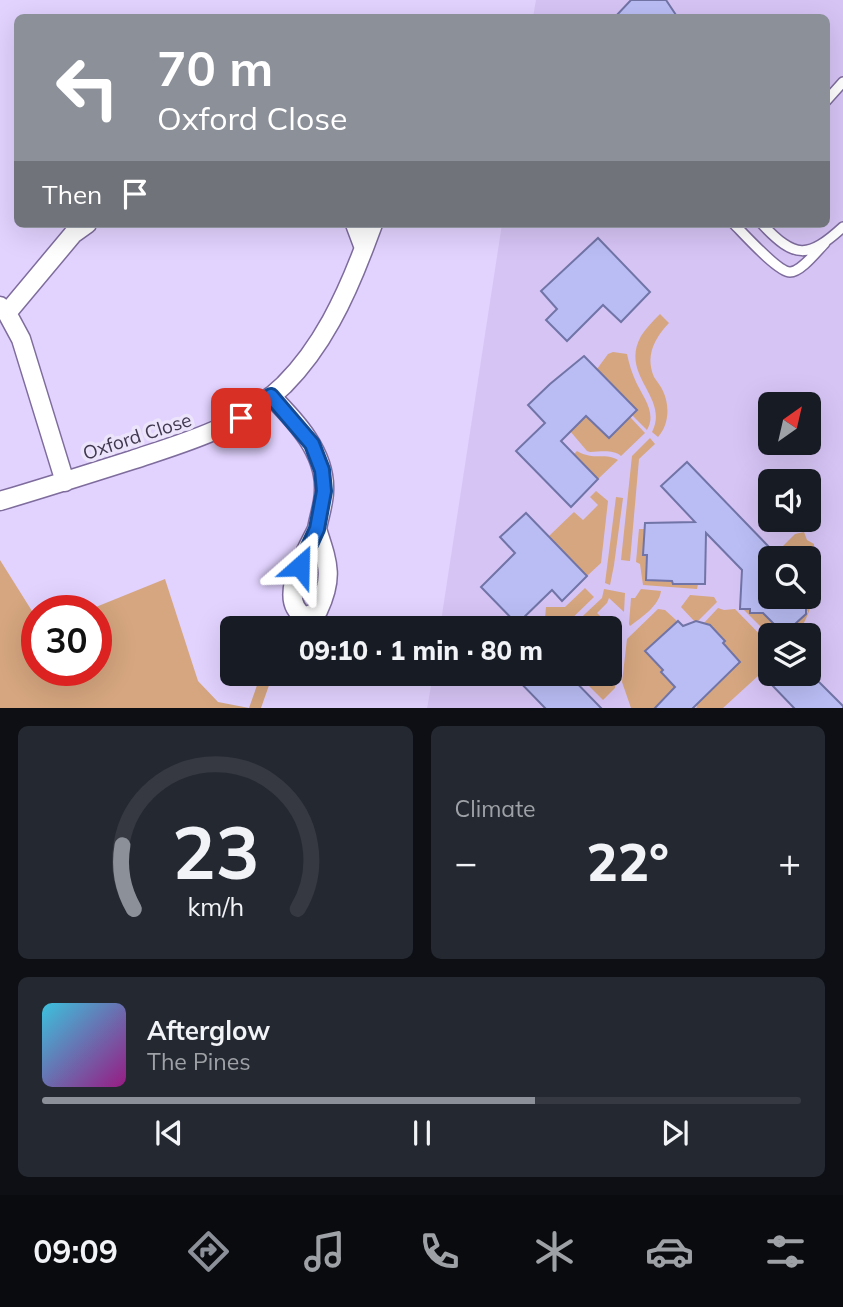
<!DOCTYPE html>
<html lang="en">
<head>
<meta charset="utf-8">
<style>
  :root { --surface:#171b24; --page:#242831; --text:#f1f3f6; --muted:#9ea1a6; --line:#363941; --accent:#8c9099 }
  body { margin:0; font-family:Mulish,sans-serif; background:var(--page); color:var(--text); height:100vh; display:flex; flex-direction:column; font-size:26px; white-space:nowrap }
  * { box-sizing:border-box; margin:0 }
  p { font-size:23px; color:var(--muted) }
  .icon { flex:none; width:38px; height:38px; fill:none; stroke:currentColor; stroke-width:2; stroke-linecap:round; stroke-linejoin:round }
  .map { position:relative; height:708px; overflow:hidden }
  .sheet { display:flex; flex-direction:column; gap:18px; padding:18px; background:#0d0f14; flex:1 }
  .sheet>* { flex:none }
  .top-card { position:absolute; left:14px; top:14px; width:816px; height:214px; border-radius:10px; box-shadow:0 7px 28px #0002; background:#8c9099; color:#fff; overflow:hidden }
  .needle { width:46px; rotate:34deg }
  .tools { position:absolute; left:758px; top:392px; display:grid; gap:14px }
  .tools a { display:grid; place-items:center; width:63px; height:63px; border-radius:10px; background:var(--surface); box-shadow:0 7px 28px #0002; font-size:35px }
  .speed { position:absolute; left:21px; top:595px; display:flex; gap:14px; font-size:35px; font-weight:700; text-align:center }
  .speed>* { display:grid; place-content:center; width:91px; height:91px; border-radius:50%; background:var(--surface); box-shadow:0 7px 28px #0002; line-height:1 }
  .speed .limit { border:10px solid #d22; background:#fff; color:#111 }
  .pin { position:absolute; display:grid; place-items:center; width:60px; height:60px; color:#fff; margin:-30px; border-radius:14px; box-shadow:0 4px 10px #0006 }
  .me { position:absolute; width:77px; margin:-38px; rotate:25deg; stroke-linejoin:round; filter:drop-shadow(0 0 5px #0008) }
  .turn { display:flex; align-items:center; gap:24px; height:147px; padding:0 28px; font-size:32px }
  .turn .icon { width:91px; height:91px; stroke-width:2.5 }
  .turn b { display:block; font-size:49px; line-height:60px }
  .then { display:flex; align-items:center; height:66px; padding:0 28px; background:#0003; gap:14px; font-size:26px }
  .big { font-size:52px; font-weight:800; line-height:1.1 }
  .sheet .card { flex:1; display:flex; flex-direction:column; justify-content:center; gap:10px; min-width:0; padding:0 24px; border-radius:10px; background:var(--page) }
  .sheet .dial { align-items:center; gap:0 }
  .dial svg { height:182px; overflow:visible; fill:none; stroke:var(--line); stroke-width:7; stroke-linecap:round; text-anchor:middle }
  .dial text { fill:var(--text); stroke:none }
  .song { display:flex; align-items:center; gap:21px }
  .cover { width:84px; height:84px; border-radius:10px; background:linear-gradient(135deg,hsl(190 70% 55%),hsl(310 70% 35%)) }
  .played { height:7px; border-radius:4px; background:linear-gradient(90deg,var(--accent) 65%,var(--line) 65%) }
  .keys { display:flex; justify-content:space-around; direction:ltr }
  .heat { display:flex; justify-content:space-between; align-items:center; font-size:38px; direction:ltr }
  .sheet .tiles { flex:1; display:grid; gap:18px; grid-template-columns:1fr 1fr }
  .card:last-child { grid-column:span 2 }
  .trip { position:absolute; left:220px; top:616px; width:402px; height:70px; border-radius:10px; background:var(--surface); box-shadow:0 7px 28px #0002; font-weight:800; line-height:70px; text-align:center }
  .dock { display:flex; height:112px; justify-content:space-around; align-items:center; background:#090b0e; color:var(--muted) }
  .dock .icon { width:49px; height:49px }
  .dock .active { color:var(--accent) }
  .dock b { font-size:32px; color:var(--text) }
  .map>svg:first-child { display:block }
  .built { fill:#d6c4f5; fill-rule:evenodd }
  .green { fill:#d5a67f }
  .building { fill:#b9bdf4; stroke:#7174a6; stroke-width:2 }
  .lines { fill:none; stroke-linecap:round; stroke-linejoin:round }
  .service-casing { stroke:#7e6c9d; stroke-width:12 }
  .minor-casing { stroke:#7e6c9d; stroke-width:21 }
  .service { stroke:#fff; stroke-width:9 }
  .minor { stroke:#fff; stroke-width:18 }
  .route-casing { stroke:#114b97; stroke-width:18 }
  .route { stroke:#1a73e8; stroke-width:12 }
  .labels { text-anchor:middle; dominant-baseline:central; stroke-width:7; stroke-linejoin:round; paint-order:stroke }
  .street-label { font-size:19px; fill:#40384e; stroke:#ebe4fa }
</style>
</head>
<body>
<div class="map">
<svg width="843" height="709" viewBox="0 0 843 709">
  <rect width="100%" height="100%" fill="#e1d2fe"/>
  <!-- built -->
  <path class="built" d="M536 0H843V708L427 709 433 674H611V628H440L502 224H826V18L533 17ZM770 404H808V443H770ZM770 481H808V520H770ZM770 558H808V597H770ZM770 635H808V674H770Z"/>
  <!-- green -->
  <path class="green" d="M660 314 669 323C654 339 645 356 654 377 657 382 661 386 663 391 670 406 669 425 658 437L652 432C670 397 619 376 641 336 646 328 653 321 660 314Z
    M613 352 627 354C629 364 632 373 636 382 643 397 657 413 647 430L632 415 636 410 597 369 608 354Z
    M586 416 630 417 645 433 621 456C612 449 601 452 590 452L587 451 570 431Z
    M650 438 655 444 639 459 630 561 621 560 632 456Z
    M577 451C594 461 604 452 618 460L598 479 574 454Z
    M596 491 608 501 601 563 587 576 549 536 574 512 583 520 598 505 590 497Z
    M616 497 623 498 614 565 610 585 605 583Z
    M639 529H644L643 554 647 555V580L672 581 673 584H698L697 589 643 585 640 564 636 562Z
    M804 532 807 540 814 544 813 573 809 568 808 558H771L795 534Z
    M0 560 37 619V670H96V611H86L165 579 198 681 218 702 249 708 261 674H273L261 708H0Z
    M811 581C818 598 806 620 797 635L770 636 743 609H750V613H763L784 634 808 612 806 609V597H808L809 583Z
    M585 588 594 597 562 628H556L545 618 546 607H565Z
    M604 589 625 593 624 612 609 598 607 603 597 613 621 635 615 688 603 700 577 674H611V628H570L602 598Z
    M641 589 661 591C659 606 641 618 630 626L629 624 631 598H635Z
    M690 595 714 597 717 602 696 623 681 607Z
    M718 608 724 610 735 609 770 645V665L723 708H696L697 707 696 705 740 662 723 643 725 641 710 626 703 624Z
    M658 609 665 610 677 621 645 651 663 671 662 673 675 687 659 704 657 708H631L622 682 627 639Z"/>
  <!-- building -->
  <path class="building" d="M631 0H666L678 18H614Z
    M598 238 650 292 621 322 603 305 567 341 546 320 557 309 541 291Z
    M584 356 637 410 609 438 586 416 561 441 598 479 571 507 516 451 545 423 528 405 550 384Z
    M687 462 770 548V597H806V614L784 634 763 613H750V609H740L742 570 706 533 705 584H673L672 581 646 580 647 555H643L645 523 695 522 661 486Z
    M526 513 587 576 562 601 552 590 517 624 481 587 515 553 500 537Z
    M678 621 683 626 696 621 710 625 725 641 723 643 740 662 692 709H654L675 687 661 672 663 670 645 651Z
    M512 674H568L602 709H546Z
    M780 674H811L843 706V709H795L770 683Z"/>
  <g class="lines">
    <defs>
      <path id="service" d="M826 101 843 82
        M734 224C744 234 778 272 790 272 801 272 817 251 825 243
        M762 224C795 259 808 259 843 227"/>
      <path id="minor" d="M355 224 364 248 373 224
        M0 306 7 313 21 339 65 482
        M7 313 73 234 87 224
        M271 396C296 421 326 453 324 491 324 503 319 517 317 529
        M0 501C44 488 88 474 132 460 189 441 239 428 284 385 322 347 345 298 364 248
        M317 529C328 563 334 577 318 611L305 617C275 600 307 550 317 529Z"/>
    </defs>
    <!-- service casing -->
    <use href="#service" class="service-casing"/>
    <!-- minor casing -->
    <use href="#minor" class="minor-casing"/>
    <!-- service -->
    <use href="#service" class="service"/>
    <!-- minor -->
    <use href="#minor" class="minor"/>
  </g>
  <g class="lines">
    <defs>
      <path id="route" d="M241 418 271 396 312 444 322 470 324 491 317 529 300 566"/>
    </defs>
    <!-- route casing -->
    <use href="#route" class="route-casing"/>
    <!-- route -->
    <use href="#route" class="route"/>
  </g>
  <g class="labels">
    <!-- street labels -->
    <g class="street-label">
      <text transform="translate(137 436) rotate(-18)">Oxford Close</text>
    </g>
  </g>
</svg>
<div class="tools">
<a><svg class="needle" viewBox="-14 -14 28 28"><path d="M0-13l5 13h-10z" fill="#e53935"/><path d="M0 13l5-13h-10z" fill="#9ea1a6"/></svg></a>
<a><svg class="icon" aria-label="sound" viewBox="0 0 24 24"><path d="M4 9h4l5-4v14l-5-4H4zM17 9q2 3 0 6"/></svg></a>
<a><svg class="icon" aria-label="search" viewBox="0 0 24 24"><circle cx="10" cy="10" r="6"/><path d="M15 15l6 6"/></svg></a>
<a><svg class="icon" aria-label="layers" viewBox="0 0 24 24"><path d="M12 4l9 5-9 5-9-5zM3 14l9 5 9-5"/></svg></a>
</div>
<div class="speed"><div class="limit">30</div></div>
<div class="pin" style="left:241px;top:418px;background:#d93025"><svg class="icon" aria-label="arrive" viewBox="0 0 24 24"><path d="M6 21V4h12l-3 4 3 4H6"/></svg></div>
<svg class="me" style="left:300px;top:566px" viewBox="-20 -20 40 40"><path d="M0-17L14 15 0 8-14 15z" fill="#1a73e8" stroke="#fff" stroke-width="4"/></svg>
<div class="trip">09:10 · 1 min · 80 m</div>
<div class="top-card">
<div class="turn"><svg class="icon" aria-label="left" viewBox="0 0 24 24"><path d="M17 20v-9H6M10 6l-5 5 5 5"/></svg><div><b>70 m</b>Oxford Close</div></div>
<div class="then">Then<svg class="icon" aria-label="arrive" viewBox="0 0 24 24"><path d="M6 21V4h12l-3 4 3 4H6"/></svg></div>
</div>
</div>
<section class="sheet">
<div class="tiles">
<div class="card dial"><svg viewBox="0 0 100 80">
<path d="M14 69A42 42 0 1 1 86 69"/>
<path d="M14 69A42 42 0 0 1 9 41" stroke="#8c9099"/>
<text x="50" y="56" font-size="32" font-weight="700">23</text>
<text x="50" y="72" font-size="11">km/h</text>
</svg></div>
<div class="card"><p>Climate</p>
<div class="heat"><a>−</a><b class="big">22°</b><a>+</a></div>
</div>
<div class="card">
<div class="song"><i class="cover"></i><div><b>Afterglow</b><p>The Pines</p></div></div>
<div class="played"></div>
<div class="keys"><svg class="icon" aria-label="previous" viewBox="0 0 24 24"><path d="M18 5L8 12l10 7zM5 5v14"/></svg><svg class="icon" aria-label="pause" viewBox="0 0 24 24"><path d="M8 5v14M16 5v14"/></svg><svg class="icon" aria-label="next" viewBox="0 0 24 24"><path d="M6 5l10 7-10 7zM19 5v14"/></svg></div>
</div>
</div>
</section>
<nav class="dock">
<b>09:09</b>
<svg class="icon active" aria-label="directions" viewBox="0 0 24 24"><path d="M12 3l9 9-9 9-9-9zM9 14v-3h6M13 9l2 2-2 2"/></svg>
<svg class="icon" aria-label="music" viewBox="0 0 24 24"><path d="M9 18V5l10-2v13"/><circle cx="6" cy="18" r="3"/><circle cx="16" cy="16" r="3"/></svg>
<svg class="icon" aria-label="phone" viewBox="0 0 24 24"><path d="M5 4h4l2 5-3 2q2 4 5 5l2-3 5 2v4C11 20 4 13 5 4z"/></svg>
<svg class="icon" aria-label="climate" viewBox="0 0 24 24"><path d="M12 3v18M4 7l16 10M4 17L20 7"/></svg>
<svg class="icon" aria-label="car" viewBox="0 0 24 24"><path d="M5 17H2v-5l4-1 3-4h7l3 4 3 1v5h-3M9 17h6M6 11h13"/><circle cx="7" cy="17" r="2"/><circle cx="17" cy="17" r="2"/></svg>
<svg class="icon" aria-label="filters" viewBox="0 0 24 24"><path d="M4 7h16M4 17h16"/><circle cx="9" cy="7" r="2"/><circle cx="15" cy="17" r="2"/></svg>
</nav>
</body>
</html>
